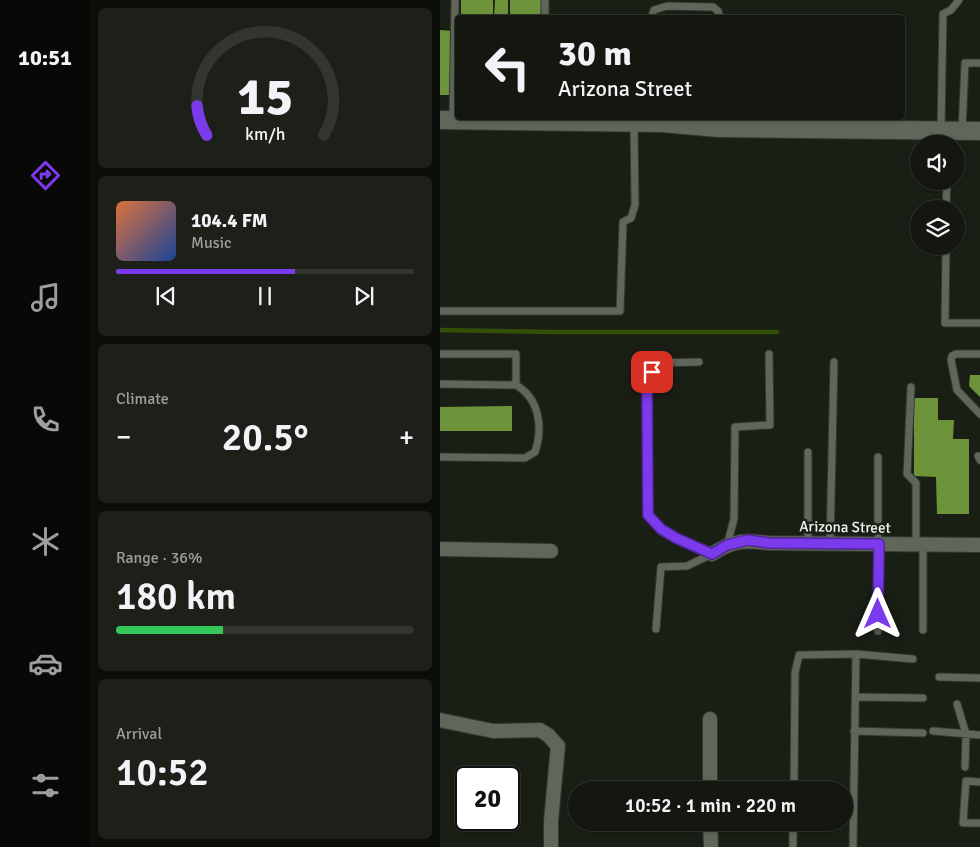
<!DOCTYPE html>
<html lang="en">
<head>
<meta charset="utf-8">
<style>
  :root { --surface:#141710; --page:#1d2019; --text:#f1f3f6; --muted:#9d9f9f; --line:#333630; --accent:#7c3aed }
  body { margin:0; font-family:Signika,sans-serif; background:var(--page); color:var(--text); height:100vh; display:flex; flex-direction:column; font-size:19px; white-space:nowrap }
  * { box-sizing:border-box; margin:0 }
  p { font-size:16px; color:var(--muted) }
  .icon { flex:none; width:28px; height:28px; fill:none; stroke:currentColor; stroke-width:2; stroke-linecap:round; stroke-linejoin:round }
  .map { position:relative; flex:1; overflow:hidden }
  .details { display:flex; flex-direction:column; gap:8px; padding:8px; background:#0b0d09; width:350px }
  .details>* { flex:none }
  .top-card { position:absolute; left:15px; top:15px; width:450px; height:105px; border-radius:5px; box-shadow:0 1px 4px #0004,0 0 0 1px var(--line); background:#141710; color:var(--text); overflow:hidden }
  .fabs { position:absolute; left:470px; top:135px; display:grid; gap:10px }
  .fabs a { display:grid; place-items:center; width:55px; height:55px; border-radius:50%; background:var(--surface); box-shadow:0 1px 4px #0004,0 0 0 1px var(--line); font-size:25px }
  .speed { position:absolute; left:15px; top:766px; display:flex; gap:10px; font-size:25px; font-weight:700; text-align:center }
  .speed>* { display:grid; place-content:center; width:65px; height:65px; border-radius:50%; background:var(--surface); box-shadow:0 1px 4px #0004,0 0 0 1px var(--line); line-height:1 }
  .speed .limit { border:2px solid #111; border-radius:8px; background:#fff; color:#111 }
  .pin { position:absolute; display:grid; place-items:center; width:42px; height:42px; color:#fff; margin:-21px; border-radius:10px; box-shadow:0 2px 8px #0006 }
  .me { position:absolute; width:55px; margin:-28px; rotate:0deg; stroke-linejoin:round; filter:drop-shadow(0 0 4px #0008) }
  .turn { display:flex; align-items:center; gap:18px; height:105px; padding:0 20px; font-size:22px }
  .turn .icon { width:65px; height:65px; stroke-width:2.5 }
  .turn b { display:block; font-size:35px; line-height:42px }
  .big { font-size:38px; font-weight:600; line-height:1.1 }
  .details .tile { flex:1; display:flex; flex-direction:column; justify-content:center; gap:8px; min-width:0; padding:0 18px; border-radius:8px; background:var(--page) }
  .details .dial { align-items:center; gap:0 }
  .dial svg { height:130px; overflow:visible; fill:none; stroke:var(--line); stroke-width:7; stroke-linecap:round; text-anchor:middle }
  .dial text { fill:var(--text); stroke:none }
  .song { display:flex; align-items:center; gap:15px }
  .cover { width:60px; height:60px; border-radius:8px; background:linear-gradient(135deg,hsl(20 70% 55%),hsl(220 70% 35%)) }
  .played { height:5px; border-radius:2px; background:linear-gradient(90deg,var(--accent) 60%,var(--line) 60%) }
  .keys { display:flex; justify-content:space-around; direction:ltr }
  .heat { display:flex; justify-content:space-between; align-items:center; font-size:28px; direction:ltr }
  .charge { height:8px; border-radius:4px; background:linear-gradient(90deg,#34c759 36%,var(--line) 0) }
  .trip { position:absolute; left:128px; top:781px; width:285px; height:50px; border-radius:25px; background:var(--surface); box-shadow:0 1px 4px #0004,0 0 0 1px var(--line); font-weight:600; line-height:50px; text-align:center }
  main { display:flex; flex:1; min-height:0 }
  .dock { display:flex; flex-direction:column; width:90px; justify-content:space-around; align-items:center; background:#080906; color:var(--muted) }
  .dock .icon { width:35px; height:35px }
  .dock .active { color:var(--accent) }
  .dock b { font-size:22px; color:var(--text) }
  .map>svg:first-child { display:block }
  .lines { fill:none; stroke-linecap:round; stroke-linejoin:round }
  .stream { stroke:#334f04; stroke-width:4.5 }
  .building { fill:#6c9339 }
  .service-casing { stroke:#353832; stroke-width:9 }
  .minor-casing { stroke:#353832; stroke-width:16 }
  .tertiary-casing { stroke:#353832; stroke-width:20 }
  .service { stroke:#60665a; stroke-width:7 }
  .minor { stroke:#60665a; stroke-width:14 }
  .tertiary { stroke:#60665a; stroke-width:18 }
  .route-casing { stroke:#51269a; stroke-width:12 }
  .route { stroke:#7c3aed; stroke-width:9 }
  .labels { text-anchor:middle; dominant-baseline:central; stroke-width:5; stroke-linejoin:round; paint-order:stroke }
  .street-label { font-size:15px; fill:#f2f6ef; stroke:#1a1f16 }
</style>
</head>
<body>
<main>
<nav class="dock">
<b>10:51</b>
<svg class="icon active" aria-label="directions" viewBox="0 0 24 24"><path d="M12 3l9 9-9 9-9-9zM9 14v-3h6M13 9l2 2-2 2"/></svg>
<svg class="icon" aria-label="music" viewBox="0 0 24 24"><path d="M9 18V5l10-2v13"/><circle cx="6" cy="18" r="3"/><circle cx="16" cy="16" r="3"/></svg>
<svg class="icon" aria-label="phone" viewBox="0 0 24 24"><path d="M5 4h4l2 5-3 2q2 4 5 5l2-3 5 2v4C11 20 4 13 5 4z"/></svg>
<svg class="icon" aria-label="climate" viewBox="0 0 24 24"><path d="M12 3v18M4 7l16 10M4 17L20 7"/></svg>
<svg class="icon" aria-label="car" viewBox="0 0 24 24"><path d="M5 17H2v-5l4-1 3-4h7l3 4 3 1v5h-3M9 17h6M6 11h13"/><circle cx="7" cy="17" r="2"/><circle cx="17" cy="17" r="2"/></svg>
<svg class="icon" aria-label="filters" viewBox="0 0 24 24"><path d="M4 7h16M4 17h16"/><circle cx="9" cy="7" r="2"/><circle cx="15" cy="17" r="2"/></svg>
</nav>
<section class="details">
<div class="tile dial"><svg viewBox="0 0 100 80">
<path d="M14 69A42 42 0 1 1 86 69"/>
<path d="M14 69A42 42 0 0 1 8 51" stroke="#7c3aed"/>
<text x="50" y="56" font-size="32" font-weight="700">15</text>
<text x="50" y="72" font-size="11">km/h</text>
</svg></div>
<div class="tile">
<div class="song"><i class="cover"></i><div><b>104.4 FM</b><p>Music</p></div></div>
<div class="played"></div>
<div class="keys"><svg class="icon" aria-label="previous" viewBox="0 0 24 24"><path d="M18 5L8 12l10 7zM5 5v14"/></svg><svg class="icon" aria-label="pause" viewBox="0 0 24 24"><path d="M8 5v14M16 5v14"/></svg><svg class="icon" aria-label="next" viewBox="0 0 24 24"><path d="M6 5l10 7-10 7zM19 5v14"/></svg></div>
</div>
<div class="tile"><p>Climate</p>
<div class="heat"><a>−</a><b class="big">20.5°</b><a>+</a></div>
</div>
<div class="tile"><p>Range · 36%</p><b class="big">180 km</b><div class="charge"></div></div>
<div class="tile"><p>Arrival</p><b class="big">10:52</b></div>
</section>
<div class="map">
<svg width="540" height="847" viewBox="0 0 540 847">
  <rect width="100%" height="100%" fill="#1a1f16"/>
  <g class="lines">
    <!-- stream -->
    <path class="stream" d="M0 330 116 332H337"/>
  </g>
  <!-- building -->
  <path class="building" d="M21 0H53V18H21Z
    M55 0H68V18H54Z
    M70 0H102V18H70Z
    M0 30 13 31 10 95H0Z
    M530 375H540V397L529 386Z
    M474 398H498V420H514L513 439H529V514H497L496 477 474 476Z
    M72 406V431H0V407Z"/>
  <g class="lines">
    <defs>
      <path id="service" d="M105 18V0
        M211 18 214 10 227 6 273 7 278 11 280 18
        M13 120 15 0
        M501 129 503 14 511 10 519 0
        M522 131 525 63H540
        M507 144V131
        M506 209 507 181
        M506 246 505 323H540
        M0 311H180L183 222 191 218 195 205 194 124
        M0 354H76V385L0 384
        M540 354H516L512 356 511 360 517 390 540 414
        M259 362 217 363 207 382 208 515 221 529 236 538 272 554
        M471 387 467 474 476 483V544
        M538 456 540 460
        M0 457 85 458 95 452C103 428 100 399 76 385
        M368 543V452
        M390 544 394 362
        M287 545 294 519 295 427 330 425 329 354
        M216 629 221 567 247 566 272 554
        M483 630V545
        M438 631V457
        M499 677 540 678
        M415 697 483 698
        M517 704 526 734 525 767
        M414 731 483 733
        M493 731 540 735
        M540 782 526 781 523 823H540
        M354 790 355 673 359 655 416 654
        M404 798H413
        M353 847V822
        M413 847 416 654 473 659"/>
      <path id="minor" d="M0 549 111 551
        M272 554C294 540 304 540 329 543L540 545
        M270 719V790
        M0 720 53 731 100 730 108 735 118 746 111 821V847
        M270 822 271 847"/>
      <path id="tertiary" d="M0 120 222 123 279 128 540 131"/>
    </defs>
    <!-- service casing -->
    <use href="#service" class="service-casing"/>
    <!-- minor casing -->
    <use href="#minor" class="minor-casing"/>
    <!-- tertiary casing -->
    <use href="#tertiary" class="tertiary-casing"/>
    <!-- service -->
    <use href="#service" class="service"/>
    <!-- minor -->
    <use href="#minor" class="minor"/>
    <!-- tertiary -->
    <use href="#tertiary" class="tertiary"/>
  </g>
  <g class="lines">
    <defs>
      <path id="route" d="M212 372 207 382 208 515 221 529 236 538 272 554 287 545 308 540 329 543 439 544 438 614"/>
    </defs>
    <!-- route casing -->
    <use href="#route" class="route-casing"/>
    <!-- route -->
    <use href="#route" class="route"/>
  </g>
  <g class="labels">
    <!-- street labels -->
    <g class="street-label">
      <text transform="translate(405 527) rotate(1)">Arizona Street</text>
    </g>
  </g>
</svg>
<div class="fabs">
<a><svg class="icon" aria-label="sound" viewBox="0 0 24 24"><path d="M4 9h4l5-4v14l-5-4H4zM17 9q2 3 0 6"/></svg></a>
<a><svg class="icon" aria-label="layers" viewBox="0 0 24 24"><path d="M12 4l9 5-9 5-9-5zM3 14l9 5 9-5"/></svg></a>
</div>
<div class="speed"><div class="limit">20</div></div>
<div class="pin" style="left:212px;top:372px;background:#d93025"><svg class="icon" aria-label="arrive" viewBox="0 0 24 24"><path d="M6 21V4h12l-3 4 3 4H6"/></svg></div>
<svg class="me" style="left:438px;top:614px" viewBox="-20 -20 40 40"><path d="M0-17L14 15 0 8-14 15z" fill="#7c3aed" stroke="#fff" stroke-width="4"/></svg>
<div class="trip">10:52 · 1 min · 220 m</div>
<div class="top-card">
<div class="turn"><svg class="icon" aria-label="left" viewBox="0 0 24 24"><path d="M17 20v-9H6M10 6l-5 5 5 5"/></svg><div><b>30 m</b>Arizona Street</div></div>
</div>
</div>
</main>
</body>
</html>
